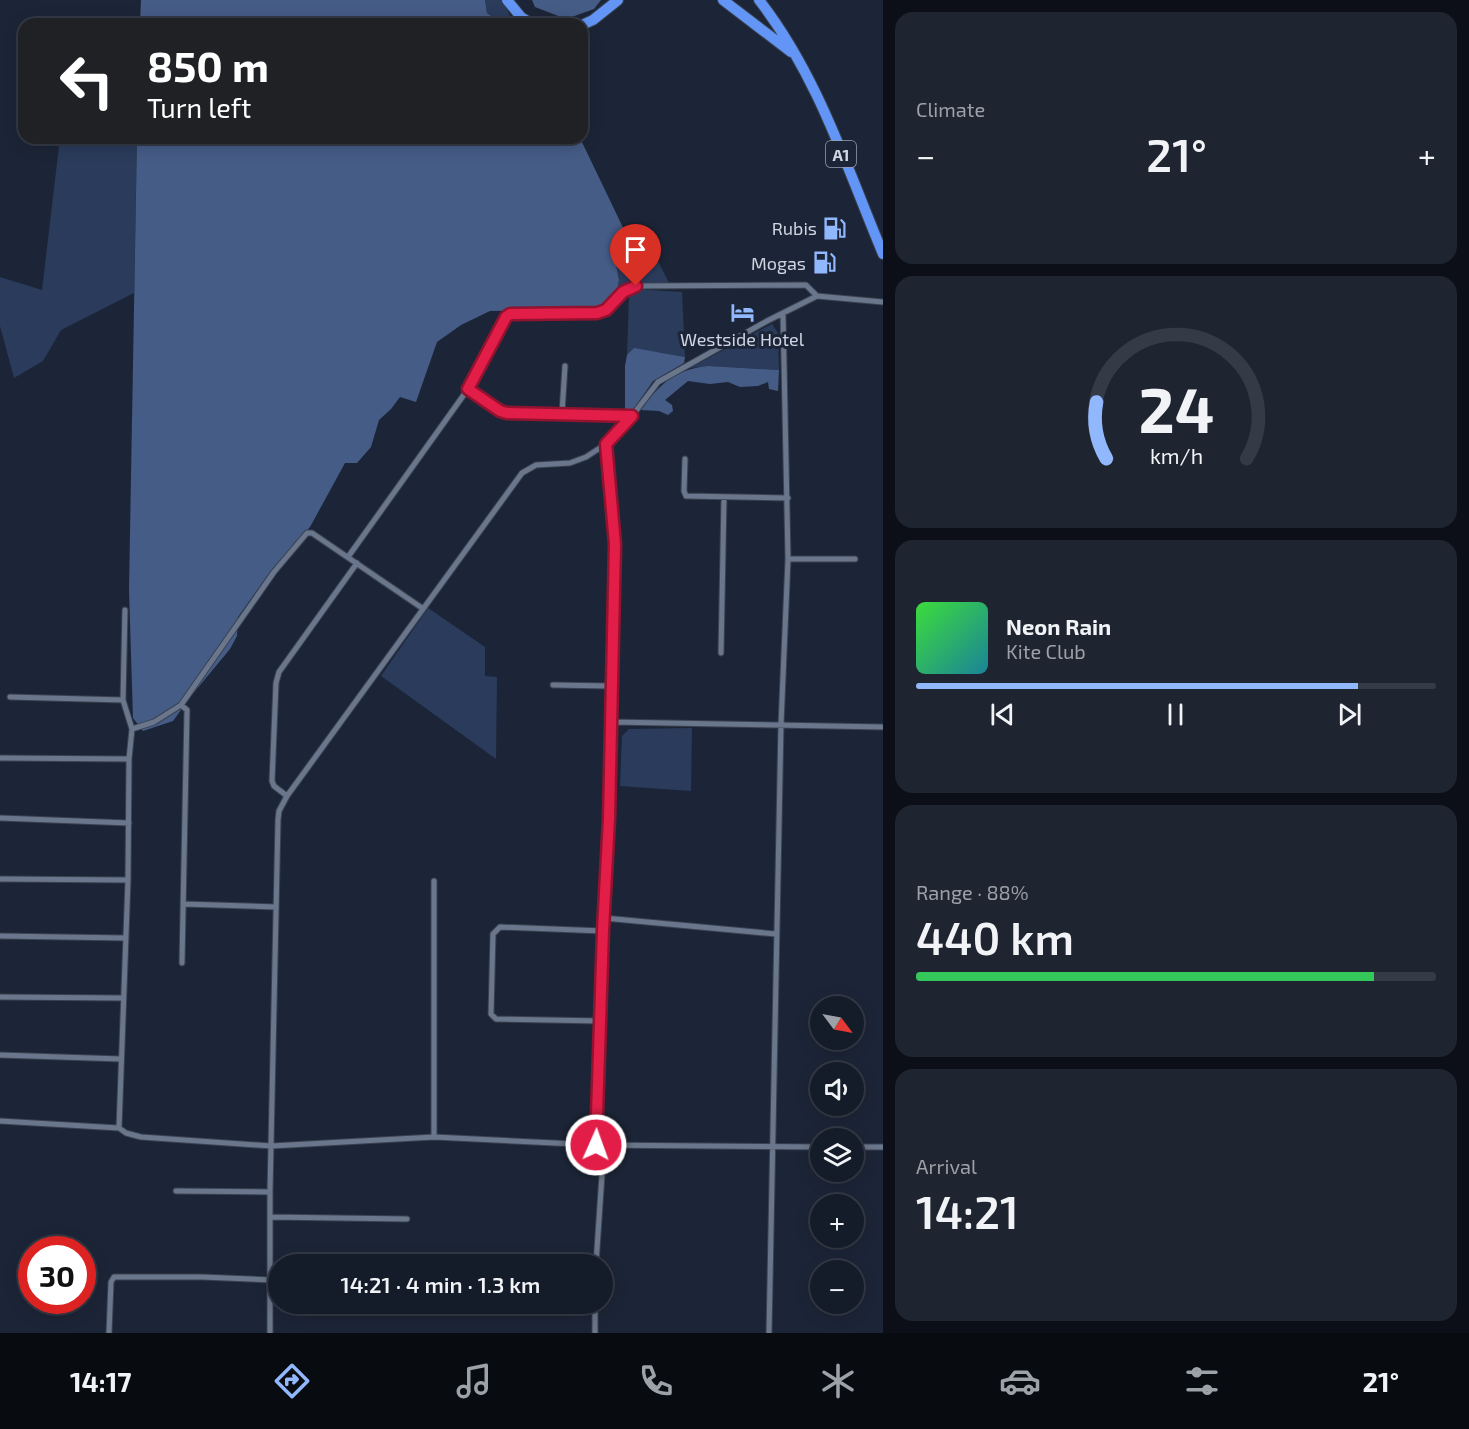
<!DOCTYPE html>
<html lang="en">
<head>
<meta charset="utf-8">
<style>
  :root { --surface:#151c29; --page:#1e2531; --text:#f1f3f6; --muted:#9da1a8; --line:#343a46; --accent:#91b8fd }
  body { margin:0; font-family:"Exo 2",sans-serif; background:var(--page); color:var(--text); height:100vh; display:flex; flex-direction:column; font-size:22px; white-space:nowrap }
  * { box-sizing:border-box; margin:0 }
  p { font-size:20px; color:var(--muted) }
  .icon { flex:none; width:33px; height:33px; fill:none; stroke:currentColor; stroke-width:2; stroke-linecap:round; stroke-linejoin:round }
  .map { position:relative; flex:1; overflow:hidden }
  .sheet { display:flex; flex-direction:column; gap:12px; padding:12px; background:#0c0f17; width:586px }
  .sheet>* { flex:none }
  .top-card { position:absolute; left:18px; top:18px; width:570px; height:126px; border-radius:18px; box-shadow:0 3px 15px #0003,0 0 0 2px var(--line); background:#202124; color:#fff; overflow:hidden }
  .needle { width:39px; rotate:122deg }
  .buttons { position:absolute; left:810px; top:996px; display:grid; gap:12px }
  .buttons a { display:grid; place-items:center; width:54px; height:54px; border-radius:50%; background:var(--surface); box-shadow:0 3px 15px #0003,0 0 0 2px var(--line); font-size:30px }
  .speed { position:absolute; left:18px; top:1236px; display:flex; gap:12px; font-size:30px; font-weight:700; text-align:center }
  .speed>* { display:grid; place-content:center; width:78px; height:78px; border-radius:50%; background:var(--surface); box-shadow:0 3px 15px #0003,0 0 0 2px var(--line); line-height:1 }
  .speed .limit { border:9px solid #d22; background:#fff; color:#111 }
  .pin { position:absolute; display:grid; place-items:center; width:51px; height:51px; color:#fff; margin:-62px -26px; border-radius:50% 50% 50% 0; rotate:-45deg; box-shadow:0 0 6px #0007 }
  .pin .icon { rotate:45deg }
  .me { position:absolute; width:66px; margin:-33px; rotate:2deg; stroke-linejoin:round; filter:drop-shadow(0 0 4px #0008) }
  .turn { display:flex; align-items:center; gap:21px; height:126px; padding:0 30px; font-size:27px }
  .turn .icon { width:78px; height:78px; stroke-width:2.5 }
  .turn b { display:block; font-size:42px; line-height:51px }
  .big { font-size:45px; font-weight:600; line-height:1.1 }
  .sheet .card { flex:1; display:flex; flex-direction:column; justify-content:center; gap:9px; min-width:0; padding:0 21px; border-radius:18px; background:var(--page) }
  .sheet .dial { align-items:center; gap:0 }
  .dial svg { height:156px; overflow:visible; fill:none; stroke:var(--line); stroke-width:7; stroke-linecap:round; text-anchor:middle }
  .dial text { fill:var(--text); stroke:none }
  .song { display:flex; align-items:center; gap:18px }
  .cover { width:72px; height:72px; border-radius:9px; background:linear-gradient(135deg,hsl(120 70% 55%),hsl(190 70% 35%)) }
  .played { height:6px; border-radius:3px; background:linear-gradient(90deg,var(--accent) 85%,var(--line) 85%) }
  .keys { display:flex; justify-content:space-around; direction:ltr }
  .heat { display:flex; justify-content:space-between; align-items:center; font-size:33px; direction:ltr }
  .charge { height:9px; border-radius:4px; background:linear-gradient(90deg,#34c759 88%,var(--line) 0) }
  .trip { position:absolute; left:268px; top:1254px; width:345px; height:60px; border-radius:30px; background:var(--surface); box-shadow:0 3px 15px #0003,0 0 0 2px var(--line); font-weight:600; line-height:60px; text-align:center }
  .tabs { display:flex; height:96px; justify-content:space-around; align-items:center; background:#080b10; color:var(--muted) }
  .tabs .icon { width:42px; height:42px }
  .tabs .current { color:var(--accent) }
  .tabs b { font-size:27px; color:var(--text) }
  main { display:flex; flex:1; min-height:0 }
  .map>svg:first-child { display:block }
  .green { fill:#2a3b5b }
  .forest { fill:#455c86 }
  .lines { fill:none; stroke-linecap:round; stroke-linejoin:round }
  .street-casing { stroke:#3a4251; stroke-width:7 }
  .highway-casing { stroke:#3a4251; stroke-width:12 }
  .street { stroke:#6a768b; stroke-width:5 }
  .highway { stroke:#6295f5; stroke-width:10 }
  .route-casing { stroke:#92132f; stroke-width:15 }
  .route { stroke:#e11d48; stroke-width:10 }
  .labels { text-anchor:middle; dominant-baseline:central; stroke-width:6; stroke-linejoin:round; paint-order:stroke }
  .shield { fill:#1c2537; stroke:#99a0ae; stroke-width:1.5 }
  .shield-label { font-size:16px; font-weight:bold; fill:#cfd5e1 }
  .poi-label { font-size:18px; fill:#cfd5e1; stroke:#1c2537; text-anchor:end }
</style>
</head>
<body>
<main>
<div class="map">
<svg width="883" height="1333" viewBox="0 0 883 1333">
  <rect width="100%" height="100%" fill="#1c2537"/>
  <!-- green -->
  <path class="green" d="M485 0H503L510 16 522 24H503L487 13Z
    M60 138H137L134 293 61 330 43 361 14 378 0 326V277L42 290Z
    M628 238 656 257 669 283H632L616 295 619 280 615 260Z
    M634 289 682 292 685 357 657 352 627 355 629 296Z
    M772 324 778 333 779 370 708 366 690 368Z
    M428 608 485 647V676L497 677 496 759 381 676Z
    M692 728 691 791 620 786 622 736 629 729Z"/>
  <!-- forest -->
  <path class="forest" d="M141 0H485L487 13 503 24H140Z
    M532 0H601L594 9 566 19 535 7Z
    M137 138H580L628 238 615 260 619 280 616 295 599 309 490 311 461 325 437 342 416 402 400 397 391 409 379 420 371 447 357 463H345L310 527 270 572 238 617 237 636 230 649 191 696 173 721 143 731 133 718 129 590Z
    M634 348 685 357 684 363 653 381 631 413H625V366L627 355Z
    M708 366 779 370 778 391 769 389 768 382 758 386 740 387 728 382 710 384 688 381 665 400 672 405 673 411 668 415 659 411 641 410C659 384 676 369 708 366Z"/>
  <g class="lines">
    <defs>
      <path id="street" d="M468 389 500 411 507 413 632 416
        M562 413 565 366
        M685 459 684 491 686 496 788 498
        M348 557 468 389 506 317 510 314 597 313 606 310 623 292 636 286 806 285 817 296
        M788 559H855
        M721 653 724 497
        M553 685 611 686
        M10 697 123 700
        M181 705 187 710 182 963
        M611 722 883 727
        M132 729 154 722 181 705 274 572 307 533H312L422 608
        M0 758 129 759
        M287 796 274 786 272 781 276 683 279 672 357 563
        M0 818 129 823
        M0 879 128 880
        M434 881V1137
        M183 904 276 907
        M604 918 776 934
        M0 936 126 938
        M0 997 122 998
        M601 1021 496 1019 491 1014 493 934 500 927 603 931
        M0 1055 121 1059
        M0 1121 119 1128 126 1133 141 1137 271 1146 434 1137 596 1145 820 1147
        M119 1128 128 880 129 759 132 729 123 700 125 610
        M596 1145 603 931 609 819 615 545 606 444
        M854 1147H883
        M176 1191 270 1192
        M270 1217 407 1219
        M596 1264 604 1145
        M109 1333 111 1282 114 1277H202L271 1280
        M270 1333V1192L278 820 279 811 287 796 522 473 536 465 570 463 586 457 606 444 632 416 658 382 767 321 817 296 883 302
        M595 1333V1304
        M769 1333 781 724 788 559 783 313"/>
      <path id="highway" d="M507 0 521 17 532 24
        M723 0 791 52
        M759 0C817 74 847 168 883 254
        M582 25 593 20 618 0"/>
    </defs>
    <!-- street casing -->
    <use href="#street" class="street-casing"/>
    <!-- highway casing -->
    <use href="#highway" class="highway-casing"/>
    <!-- street -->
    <use href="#street" class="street"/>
    <!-- highway -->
    <use href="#highway" class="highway"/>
  </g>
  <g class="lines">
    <defs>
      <path id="route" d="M596 1145 603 930 609 819 615 544 606 444 632 416 507 413 500 411 468 389 506 317 510 314 597 313 606 310 623 292 636 286"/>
    </defs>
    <!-- route casing -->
    <use href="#route" class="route-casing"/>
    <!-- route -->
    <use href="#route" class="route"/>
  </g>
  <!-- icons -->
  <defs>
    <symbol id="fuel-bare" viewBox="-9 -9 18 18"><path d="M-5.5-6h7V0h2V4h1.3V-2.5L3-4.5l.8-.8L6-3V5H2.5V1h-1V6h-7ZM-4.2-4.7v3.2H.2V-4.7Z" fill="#91b8fd" stroke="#1c2537" stroke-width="2.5" paint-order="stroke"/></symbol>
    <symbol id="hotel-bare" viewBox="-9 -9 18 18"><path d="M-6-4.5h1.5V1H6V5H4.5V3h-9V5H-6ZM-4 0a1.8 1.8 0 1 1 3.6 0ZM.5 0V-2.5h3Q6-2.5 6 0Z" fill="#91b8fd" stroke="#1c2537" stroke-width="2.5" paint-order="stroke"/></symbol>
  </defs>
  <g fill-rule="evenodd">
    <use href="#fuel-bare" x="818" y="212" width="33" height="33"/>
    <use href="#fuel-bare" x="808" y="246" width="33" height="33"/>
    <use href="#hotel-bare" x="726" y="296" width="33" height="33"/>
  </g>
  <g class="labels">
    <!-- shield labels -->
    <rect class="shield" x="826" y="141" width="30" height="26" rx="4.5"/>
    <g class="shield-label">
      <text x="841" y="154">A1</text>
    </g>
    <!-- poi labels -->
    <g class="poi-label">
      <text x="817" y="228">Rubis</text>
      <text x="806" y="263">Mogas</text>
      <text x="742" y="339" text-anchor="middle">Westside Hotel</text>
    </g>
  </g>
</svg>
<div class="buttons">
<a><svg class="needle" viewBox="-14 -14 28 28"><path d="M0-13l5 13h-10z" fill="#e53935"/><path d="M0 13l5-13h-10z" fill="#9da1a8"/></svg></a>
<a><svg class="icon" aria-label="sound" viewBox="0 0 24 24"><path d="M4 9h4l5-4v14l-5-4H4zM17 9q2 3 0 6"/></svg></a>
<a><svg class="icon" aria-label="layers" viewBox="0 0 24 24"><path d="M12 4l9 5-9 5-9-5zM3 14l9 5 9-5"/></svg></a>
<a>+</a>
<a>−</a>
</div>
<div class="speed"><div class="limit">30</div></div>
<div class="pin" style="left:636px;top:286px;background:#d93025"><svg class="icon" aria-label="arrive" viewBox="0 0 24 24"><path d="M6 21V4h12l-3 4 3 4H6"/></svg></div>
<svg class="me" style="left:596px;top:1145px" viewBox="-20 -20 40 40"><circle r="17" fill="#e11d48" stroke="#fff" stroke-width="3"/><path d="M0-11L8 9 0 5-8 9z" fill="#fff"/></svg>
<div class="trip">14:21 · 4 min · 1.3 km</div>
<div class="top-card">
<div class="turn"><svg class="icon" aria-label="left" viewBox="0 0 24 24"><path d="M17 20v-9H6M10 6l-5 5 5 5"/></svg><div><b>850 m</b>Turn left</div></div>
</div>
</div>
<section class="sheet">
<div class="card"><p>Climate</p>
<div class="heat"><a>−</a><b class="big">21°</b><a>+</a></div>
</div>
<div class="card dial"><svg viewBox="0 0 100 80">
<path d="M14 69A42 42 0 1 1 86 69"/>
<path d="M14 69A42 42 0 0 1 9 40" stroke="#91b8fd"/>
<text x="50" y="56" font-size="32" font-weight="700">24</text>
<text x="50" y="72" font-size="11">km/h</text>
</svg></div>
<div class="card">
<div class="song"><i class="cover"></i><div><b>Neon Rain</b><p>Kite Club</p></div></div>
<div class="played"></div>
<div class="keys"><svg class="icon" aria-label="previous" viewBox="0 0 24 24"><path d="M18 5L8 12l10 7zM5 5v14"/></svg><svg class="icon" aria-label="pause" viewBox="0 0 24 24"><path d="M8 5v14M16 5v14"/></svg><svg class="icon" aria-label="next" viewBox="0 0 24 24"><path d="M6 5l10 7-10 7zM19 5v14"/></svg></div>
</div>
<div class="card"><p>Range · 88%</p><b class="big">440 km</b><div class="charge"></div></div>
<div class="card"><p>Arrival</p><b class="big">14:21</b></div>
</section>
</main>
<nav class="tabs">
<b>14:17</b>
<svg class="icon current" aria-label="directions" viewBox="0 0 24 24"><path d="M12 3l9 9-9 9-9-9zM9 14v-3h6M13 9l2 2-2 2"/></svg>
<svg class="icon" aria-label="music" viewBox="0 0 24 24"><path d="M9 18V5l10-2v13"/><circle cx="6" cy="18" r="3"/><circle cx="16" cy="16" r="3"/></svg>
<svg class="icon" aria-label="phone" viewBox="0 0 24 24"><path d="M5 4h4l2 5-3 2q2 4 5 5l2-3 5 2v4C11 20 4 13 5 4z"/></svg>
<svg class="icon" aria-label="climate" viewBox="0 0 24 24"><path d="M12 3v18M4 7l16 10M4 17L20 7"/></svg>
<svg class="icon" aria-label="car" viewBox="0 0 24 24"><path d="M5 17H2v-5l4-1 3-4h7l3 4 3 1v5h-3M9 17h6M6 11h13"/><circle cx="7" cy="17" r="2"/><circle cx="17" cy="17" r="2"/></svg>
<svg class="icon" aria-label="filters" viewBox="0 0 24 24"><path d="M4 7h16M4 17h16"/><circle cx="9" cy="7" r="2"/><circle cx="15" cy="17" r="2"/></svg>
<b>21°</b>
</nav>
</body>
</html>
